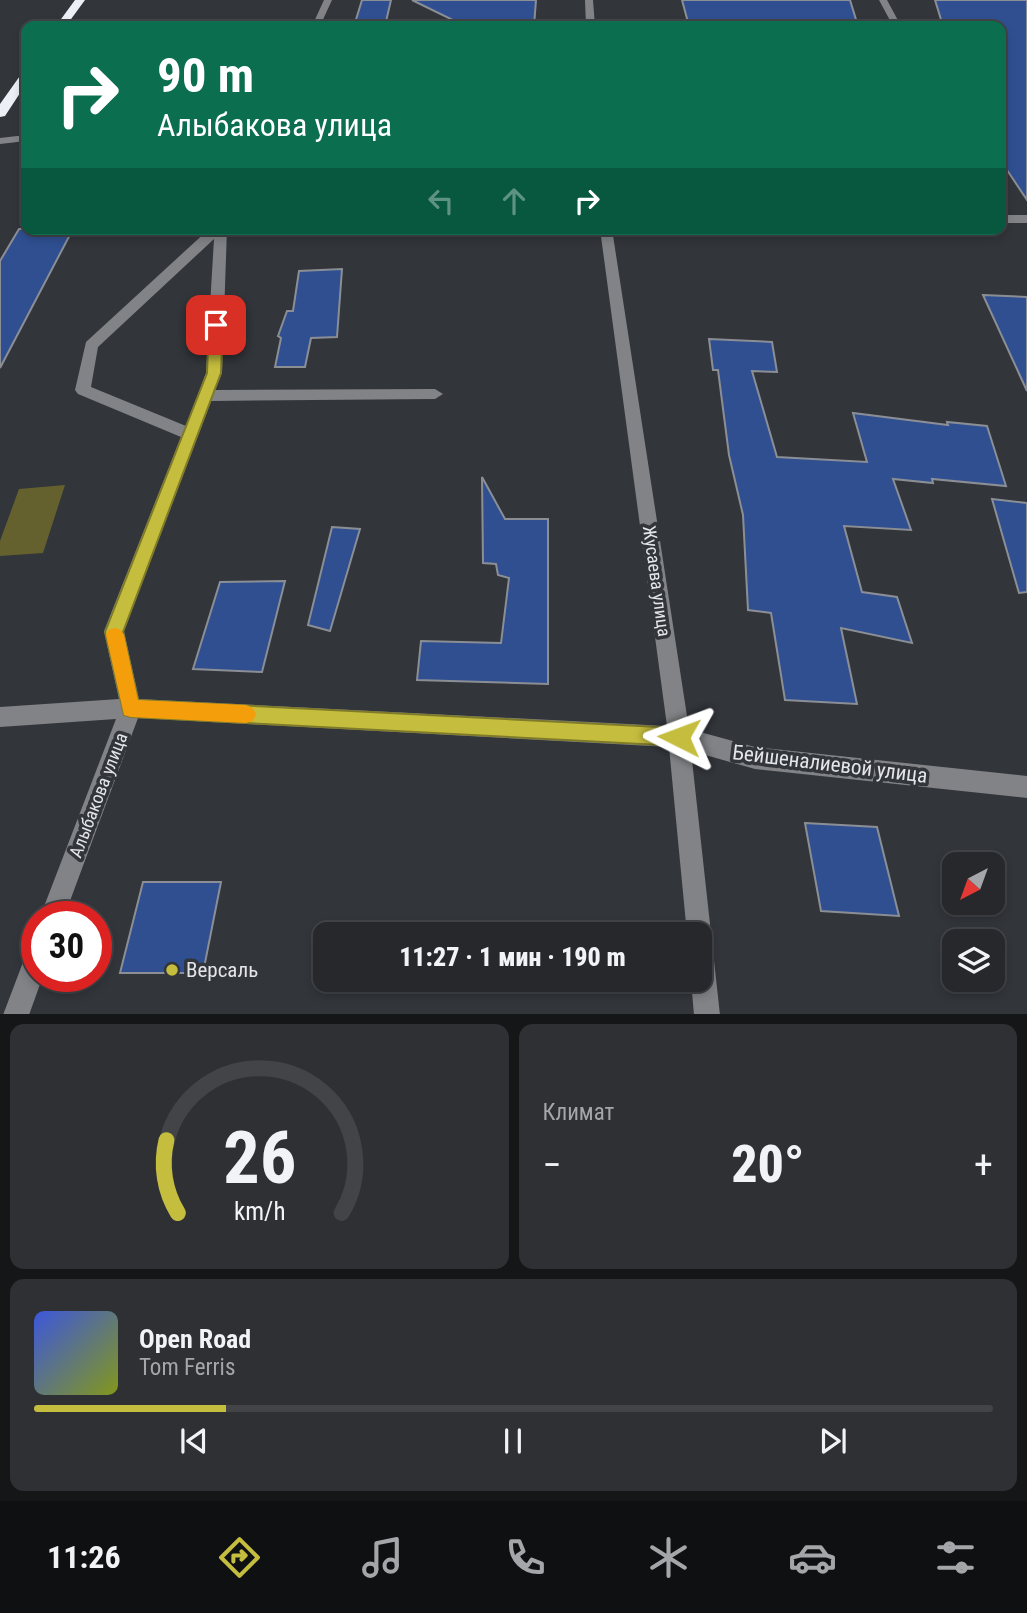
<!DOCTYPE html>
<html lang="ru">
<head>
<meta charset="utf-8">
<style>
  :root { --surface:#26282c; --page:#2e3034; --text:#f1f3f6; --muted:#a4a6a9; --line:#424448; --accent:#c4bd3e }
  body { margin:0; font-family:"Roboto Condensed",sans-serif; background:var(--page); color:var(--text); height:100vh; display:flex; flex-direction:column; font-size:26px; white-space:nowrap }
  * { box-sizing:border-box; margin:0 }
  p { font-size:23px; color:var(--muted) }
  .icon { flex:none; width:38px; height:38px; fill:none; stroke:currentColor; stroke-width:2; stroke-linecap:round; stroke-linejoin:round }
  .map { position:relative; height:1014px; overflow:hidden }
  .panel { display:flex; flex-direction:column; gap:10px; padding:10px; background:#151618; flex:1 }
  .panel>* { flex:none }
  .banner { position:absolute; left:21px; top:21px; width:985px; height:214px; border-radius:14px; box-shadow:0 4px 10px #0003,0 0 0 2px var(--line); background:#0b6e4f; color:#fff; overflow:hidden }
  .needle { width:46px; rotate:221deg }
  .controls { position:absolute; left:942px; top:852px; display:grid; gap:14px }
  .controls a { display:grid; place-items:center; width:63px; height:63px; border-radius:14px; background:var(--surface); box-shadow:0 4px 10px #0003,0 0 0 2px var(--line); font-size:35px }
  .speed { position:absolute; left:21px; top:901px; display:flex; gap:14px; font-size:35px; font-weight:700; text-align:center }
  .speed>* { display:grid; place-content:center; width:91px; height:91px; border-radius:50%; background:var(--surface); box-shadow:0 4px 10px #0003,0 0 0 2px var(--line); line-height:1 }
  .speed .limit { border:10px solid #d22; background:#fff; color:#111 }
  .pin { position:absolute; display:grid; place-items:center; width:60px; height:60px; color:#fff; margin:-30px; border-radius:14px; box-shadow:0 4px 10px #0006 }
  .me { position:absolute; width:77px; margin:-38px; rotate:273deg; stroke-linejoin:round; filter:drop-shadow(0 0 5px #0008) }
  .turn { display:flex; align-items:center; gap:24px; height:147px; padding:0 21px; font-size:32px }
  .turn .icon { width:91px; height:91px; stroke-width:2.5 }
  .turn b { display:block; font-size:49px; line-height:60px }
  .lanes { display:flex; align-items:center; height:66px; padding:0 21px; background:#0003; justify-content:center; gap:35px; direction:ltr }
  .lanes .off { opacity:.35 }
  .big { font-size:52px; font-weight:800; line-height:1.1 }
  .panel .widget { flex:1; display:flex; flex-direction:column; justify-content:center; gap:10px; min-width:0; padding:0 24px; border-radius:14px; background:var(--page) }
  .panel .dial { align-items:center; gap:0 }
  .dial svg { height:182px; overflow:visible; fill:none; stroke:var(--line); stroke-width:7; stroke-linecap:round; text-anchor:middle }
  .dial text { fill:var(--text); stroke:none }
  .song { display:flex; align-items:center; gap:21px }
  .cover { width:84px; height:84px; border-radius:10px; background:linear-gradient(135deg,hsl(230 70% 55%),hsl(70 70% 35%)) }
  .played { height:7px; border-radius:4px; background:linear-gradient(90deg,var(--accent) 20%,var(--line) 20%) }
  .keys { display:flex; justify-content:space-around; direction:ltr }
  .heat { display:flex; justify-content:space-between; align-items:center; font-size:38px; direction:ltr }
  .panel .tiles { flex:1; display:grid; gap:10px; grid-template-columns:1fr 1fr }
  .widget:last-child { grid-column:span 2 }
  .trip { position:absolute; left:313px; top:922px; width:399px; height:70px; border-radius:14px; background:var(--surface); box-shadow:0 4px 10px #0003,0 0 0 2px var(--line); font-weight:800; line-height:70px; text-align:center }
  .tabs { display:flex; height:112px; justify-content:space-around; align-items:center; background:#0f1012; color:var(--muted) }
  .tabs .icon { width:49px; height:49px }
  .tabs .current { color:var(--accent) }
  .tabs b { font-size:32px; color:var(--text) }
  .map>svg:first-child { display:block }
  .green { fill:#64612f }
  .building { fill:#2f4f90; stroke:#8b8e95; stroke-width:2 }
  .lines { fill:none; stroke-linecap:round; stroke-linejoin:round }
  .minor { fill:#828386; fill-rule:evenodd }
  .highway { fill:#ecf0f6; fill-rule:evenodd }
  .route { fill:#c4bd3e; stroke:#7f7b28; stroke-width:2 }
  .slow { fill:#f59e0b }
  .poi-dot { fill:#c4bd3e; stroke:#32353a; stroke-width:2.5 }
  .labels { text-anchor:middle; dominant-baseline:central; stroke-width:7; stroke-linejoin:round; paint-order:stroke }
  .street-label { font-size:18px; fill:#e4e5e9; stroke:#32353a }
  .near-street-label { font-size:21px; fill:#e4e5e9; stroke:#32353a }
  .near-poi-label { font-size:21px; fill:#e4e5e9; stroke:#32353a; text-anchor:start }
</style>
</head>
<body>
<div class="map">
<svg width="1027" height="1015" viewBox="0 0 1027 1015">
  <rect width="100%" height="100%" fill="#32353a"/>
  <!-- green -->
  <path class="green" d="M65 485 43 553 0 556V541L19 489Z"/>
  <!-- building -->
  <path class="building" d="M362 0H391L385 26H354Z
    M412 0H536L534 26H465Z
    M682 0H850L858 26H689Z
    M935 0H1027V200L1001 161V26H943Z
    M19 229H73L0 368V261Z
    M342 269 337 337 311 338 305 367H275L281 338 278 336 287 311H293L299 271Z
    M983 295 1027 297V391Z
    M709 339 772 342 777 372 752 371 777 457 867 462 853 413 948 425 947 422 987 426 1006 486 932 479 933 483 893 479 911 530 844 526 862 592 897 597 912 643 841 628 857 704 785 700 771 613 748 610 743 515 729 455 718 370H713Z
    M482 477 505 519H548V684L417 680 421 641 501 643 509 578 498 575 496 564 483 563Z
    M992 499 1027 503V592L1019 593Z
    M332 527 360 529 330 631 308 625Z
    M285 581 262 672 193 669 220 582Z
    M805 823 877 827 899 916 821 911Z
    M143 882H221L203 973H120Z"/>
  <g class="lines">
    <!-- minor -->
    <path class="minor" d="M324 0H332L320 26H312Z
      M585 0H593L595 26H586Z
      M879 0H887L901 26H893Z
      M26 135V141L0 144V138Z
      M1001 215H1027V223H1001Z
      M209 229H227L222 373 215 390 435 389 443 394 435 399 211 401 124 631 139 699 667 726 600 229H612L689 729 755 747 1027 776V798L755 769 691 751 720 1015H694L691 980H700V934H687L669 747 138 718 64 917H40L116 719 0 727V707L119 699 104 631 181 437 78 394 75 390 86 342ZM214 239 206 373 186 426 91 387 98 347Z
      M37 946V976H43L29 1015H3L28 949Z"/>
    <!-- highway -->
    <path class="highway" d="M75 0H85L66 26H56Z
      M26 72V84L5 116 0 117V104L22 73Z"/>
  </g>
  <!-- route -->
  <path class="route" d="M216 321 223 325 221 373 123 632 138 700 679 728 686 730 689 737 686 744 679 746 131 717 124 715 105 632 207 373 209 325Z"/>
  <!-- slow -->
  <path class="slow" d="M115 628 121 630 124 635 138 700 246 705 253 708 256 714 253 721 246 723 131 717 124 715 106 635 108 630Z"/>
  <!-- markers -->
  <circle class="poi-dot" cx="172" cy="970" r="7"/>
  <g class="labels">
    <!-- street labels -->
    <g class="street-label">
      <text transform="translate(657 581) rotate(82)">Жусаева улица</text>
      <text transform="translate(98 795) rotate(-69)">Алыбакова улица</text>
    </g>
    <!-- near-street labels -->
    <g class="near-street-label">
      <text transform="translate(830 764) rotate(7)">Бейшеналиевой улица</text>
    </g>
    <!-- near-poi labels -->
    <g class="near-poi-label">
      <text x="186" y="970">Версаль</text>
    </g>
  </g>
</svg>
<div class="controls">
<a><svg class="needle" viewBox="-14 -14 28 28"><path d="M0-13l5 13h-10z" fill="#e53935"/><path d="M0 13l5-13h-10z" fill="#a4a6a9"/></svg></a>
<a><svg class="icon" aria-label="layers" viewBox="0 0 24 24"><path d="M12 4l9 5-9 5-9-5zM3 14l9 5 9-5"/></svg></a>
</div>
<div class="speed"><div class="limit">30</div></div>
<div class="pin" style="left:216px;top:325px;background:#d93025"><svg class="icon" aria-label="arrive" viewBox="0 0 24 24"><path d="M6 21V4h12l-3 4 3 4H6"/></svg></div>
<svg class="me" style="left:679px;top:737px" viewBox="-20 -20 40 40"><path d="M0-17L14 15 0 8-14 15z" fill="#c4bd3e" stroke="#fff" stroke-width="4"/></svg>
<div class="trip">11:27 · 1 мин · 190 m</div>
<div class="banner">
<div class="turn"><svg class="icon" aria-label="right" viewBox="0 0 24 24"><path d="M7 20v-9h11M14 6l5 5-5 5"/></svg><div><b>90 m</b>Алыбакова улица</div></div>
<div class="lanes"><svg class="icon off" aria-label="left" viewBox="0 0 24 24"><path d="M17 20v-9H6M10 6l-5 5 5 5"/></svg><svg class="icon off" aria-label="ahead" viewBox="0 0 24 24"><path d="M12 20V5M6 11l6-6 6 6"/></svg><svg class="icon" aria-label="right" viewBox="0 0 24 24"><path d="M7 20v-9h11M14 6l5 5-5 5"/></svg></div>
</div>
</div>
<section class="panel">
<div class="tiles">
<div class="widget dial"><svg viewBox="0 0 100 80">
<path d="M14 69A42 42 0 1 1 86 69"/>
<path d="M14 69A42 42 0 0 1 9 37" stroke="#c4bd3e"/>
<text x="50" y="56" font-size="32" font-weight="700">26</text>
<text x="50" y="72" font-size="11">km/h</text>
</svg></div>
<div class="widget"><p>Климат</p>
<div class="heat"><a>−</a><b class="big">20°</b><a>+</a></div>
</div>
<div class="widget">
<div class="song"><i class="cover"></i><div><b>Open Road</b><p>Tom Ferris</p></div></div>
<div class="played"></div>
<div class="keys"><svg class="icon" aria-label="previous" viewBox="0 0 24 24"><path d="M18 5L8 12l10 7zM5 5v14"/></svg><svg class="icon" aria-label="pause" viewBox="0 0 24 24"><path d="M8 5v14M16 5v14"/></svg><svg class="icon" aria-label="next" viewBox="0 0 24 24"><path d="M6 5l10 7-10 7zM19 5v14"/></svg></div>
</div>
</div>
</section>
<nav class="tabs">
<b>11:26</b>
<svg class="icon current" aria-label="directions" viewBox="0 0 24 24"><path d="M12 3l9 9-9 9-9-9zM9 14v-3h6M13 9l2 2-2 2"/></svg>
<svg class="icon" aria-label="music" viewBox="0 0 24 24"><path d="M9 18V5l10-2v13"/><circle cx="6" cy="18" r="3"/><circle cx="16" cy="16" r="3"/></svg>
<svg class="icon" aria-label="phone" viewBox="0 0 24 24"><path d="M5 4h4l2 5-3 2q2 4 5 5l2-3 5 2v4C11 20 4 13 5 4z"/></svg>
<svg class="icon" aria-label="climate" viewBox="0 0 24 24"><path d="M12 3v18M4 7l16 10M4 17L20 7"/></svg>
<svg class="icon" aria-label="car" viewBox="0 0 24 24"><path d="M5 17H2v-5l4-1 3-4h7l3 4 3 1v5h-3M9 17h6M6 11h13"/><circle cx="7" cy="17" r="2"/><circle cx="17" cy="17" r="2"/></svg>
<svg class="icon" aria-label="filters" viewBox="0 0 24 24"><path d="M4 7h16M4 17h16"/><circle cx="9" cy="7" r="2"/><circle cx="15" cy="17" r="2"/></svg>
</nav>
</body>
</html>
